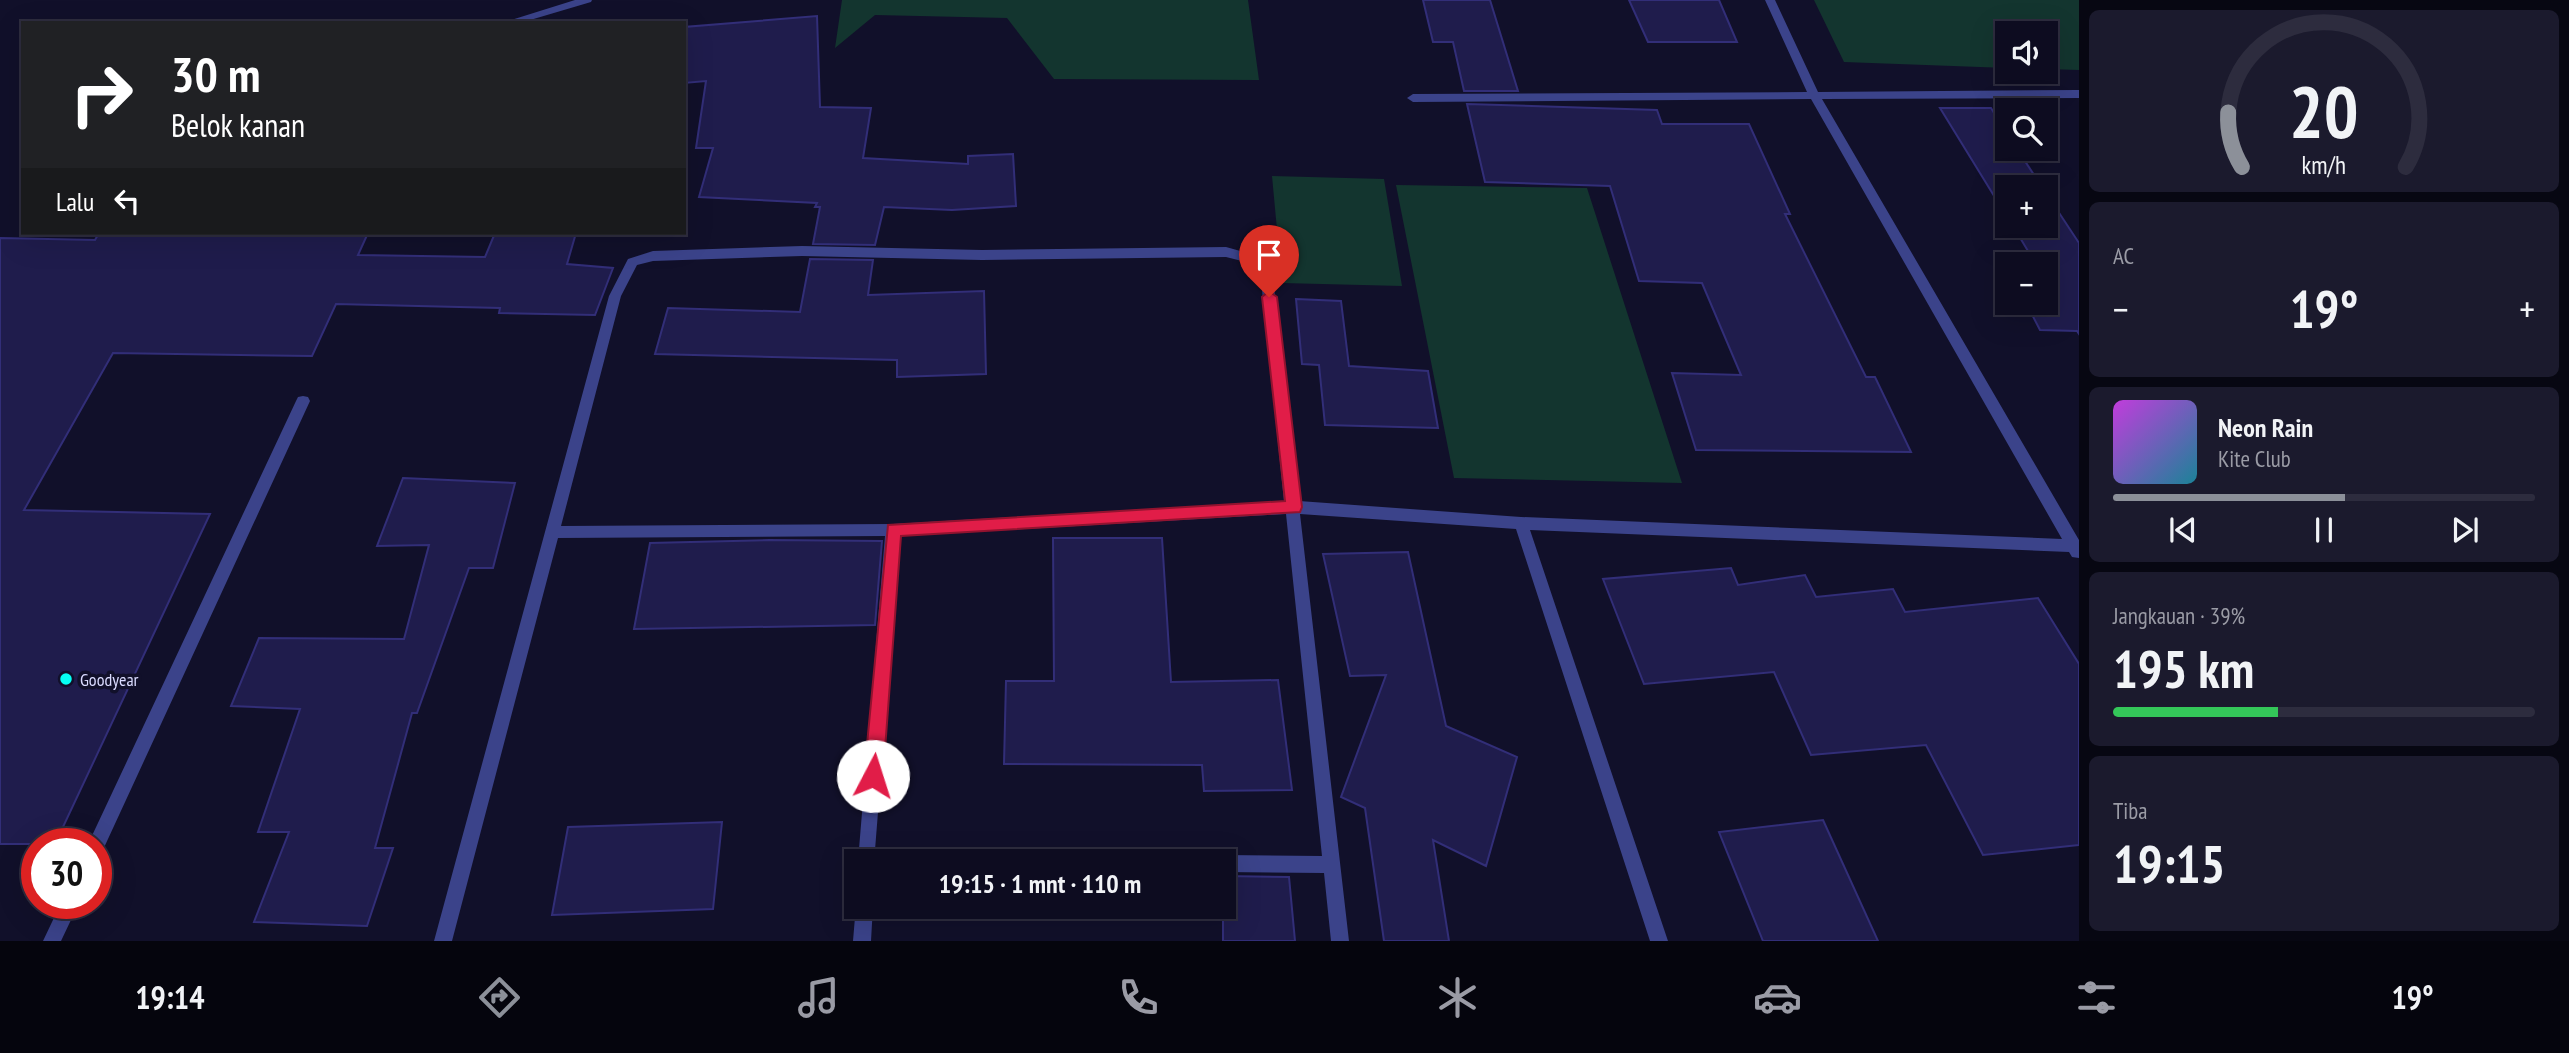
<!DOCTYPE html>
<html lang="id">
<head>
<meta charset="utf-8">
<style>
  :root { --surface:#0d0c20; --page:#1b1a2d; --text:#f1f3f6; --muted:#9a9ba5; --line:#2d2c3e; --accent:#8c9099 }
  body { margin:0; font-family:"PT Sans Narrow",sans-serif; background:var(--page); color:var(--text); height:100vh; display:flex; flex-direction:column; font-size:26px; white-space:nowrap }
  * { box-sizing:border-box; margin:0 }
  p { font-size:23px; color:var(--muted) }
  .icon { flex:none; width:38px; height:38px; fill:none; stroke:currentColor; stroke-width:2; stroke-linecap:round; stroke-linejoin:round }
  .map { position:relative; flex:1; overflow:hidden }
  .details { display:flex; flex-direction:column; gap:10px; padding:10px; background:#070712; width:490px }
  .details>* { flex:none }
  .guide { position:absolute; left:21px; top:21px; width:665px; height:214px; border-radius:0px; box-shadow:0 7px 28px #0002,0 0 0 2px var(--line); background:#202124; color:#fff; overflow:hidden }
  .controls { position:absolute; left:1995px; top:21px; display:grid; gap:14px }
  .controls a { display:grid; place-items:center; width:63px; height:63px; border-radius:0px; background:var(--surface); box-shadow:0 7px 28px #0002,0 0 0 2px var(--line); font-size:35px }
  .speed { position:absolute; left:21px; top:828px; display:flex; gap:14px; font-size:35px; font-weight:700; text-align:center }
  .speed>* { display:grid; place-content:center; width:91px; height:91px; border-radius:50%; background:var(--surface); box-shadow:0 7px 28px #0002,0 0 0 2px var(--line); line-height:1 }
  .speed .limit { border:10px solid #d22; background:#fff; color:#111 }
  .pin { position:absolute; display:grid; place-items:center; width:60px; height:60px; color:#fff; margin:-72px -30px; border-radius:50% 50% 50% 0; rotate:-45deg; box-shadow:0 0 7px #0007 }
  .pin .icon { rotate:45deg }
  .me { position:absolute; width:77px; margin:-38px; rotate:5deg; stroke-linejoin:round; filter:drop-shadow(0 0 5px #0008) }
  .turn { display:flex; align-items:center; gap:24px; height:147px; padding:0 35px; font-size:32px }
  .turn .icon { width:91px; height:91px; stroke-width:2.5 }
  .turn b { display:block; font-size:49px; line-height:60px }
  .then { display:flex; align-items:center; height:66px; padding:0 35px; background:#0003; gap:14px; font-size:26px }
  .big { font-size:52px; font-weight:600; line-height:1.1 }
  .details .widget { flex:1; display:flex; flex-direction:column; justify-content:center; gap:10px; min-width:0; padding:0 24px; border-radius:10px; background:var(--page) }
  .details .dial { align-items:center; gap:0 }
  .dial svg { height:182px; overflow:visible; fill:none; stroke:var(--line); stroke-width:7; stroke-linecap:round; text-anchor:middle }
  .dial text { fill:var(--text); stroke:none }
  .song { display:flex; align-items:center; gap:21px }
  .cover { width:84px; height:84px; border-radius:10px; background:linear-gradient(135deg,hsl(290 70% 55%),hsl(190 70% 35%)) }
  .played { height:7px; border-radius:4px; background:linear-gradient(90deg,var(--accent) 55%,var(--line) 55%) }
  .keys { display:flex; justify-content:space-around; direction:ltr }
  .heat { display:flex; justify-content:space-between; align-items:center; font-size:38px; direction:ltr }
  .charge { height:10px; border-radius:5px; background:linear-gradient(90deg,#34c759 39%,var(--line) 0) }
  .trip { position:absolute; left:844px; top:849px; width:392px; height:70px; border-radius:0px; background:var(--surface); box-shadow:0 7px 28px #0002,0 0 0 2px var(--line); font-weight:600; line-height:70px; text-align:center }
  .menu { display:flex; height:112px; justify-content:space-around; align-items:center; background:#05050d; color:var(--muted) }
  .menu .icon { width:49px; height:49px }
  .menu .active { color:var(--accent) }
  .menu b { font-size:32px; color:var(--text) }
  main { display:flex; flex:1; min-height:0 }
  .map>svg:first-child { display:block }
  .green { fill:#13352f }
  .building { fill:#1f1c4c; stroke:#322e78; stroke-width:2 }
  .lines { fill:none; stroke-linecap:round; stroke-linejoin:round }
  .lane { fill:#3b438a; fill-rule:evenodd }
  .street { fill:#3b438a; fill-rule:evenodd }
  .route { fill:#e11d48; stroke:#92132f; stroke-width:2 }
  .poi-dot { fill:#06fff4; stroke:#11102a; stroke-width:2.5 }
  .labels { text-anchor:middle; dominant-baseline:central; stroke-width:7; stroke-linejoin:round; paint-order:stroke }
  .poi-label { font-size:18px; fill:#dadbff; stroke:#11102a; text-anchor:start }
</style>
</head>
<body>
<main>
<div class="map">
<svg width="2079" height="941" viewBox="0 0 2079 941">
  <rect width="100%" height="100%" fill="#11102a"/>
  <!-- green -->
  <path class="green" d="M842 0H1248L1259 80 1054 79 1007 18 875 15 835 48Z
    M1814 0H2079V70L2046 69V33H2007V68L1844 62Z
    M1272 176 1384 179 1402 286 1282 283Z
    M1396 185 1587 188 1682 483 1454 478Z"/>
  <!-- building -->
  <path class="building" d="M1423 0H1490L1518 91H1464L1453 42H1433Z
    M1629 0H1719L1737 42H1648Z
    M817 16 820 107 871 108 863 158 968 164V156L1013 154 1016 206 952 210 884 207 875 245 813 244 820 207H815L817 203 699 197 713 148H696L706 81 684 83V27Z
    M1467 104 1657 110 1662 124H1749L1790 214H1785L1866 377H1875L1911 452 1696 450 1672 373 1741 375 1702 283 1639 281 1610 186 1485 182Z
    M1940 108H1991L2007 134V149H2017L2042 187H2007V217Z
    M2046 193 2079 243V334L2077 331 2040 330 2026 303H2046V264H2007V268L2003 260 2034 261 2013 226H2046Z
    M99 233H368L358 255 485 257 495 233H576L567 264 613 268 595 315 499 313 500 308 336 304 312 356 113 353 24 510 210 514 55 844H0V238L95 240Z
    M810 259 873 260 868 295 984 291 986 374 897 377V360L655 354 668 308 800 312Z
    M1296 299 1341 301 1349 366 1428 371 1438 428 1325 425 1319 365 1302 364Z
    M403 478 515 483 493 568H469L417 713H412L375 848H393L367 926 254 922 289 832H258L300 709 231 706 259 638 404 639 429 545 377 546Z
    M1053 538H1162L1171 682 1278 680 1292 790 1204 791 1202 765 1004 764 1006 681H1054Z
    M769 540 882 541 875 625 634 629 650 543Z
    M1408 552 1446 726 1517 757 1486 866 1433 840 1449 941H1384L1365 808 1341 797 1386 675 1350 676 1323 554Z
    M1731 568 1738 585 1805 575 1816 597 1893 589 1905 612 2038 598 2079 664V845L1983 855 1926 745 1811 755 1774 672 1644 684 1603 579Z
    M1823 820 1878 941H1763L1719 832Z
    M722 822 713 909 552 915 568 827Z
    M1223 876 1289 877 1295 941H1223Z"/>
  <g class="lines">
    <!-- lane -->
    <path class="lane" d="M575 0H592L591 2 520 23H502Z
      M303 396 308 397 310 401 102 852 96 854V844H89L90 840 296 401 298 397Z
      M61 903H79L61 941H43Z"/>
    <!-- street -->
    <path class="street" d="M1765 0H1775L1818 92 2079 90V98L1822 99 2079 540V558L2072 557 2069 552 1530 530 1668 941H1650L1516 529 1300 514 1349 941H1331L1324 873 1223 872V861H1215L1217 857 1223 855 1322 856 1286 514 900 536 875 850 1083 853 1089 855 1091 861H858L885 536 558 538 452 941H434L609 296 628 259 653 251 802 246 982 250 1226 247 1262 257 1272 270 1299 501 1521 517 2062 539 1811 99 1413 102 1407 98 1413 94 1807 92ZM802 256 982 260 1226 257 1254 264 1260 271 1284 501 893 524 561 526 621 296 637 265 653 261Z
      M856 905 873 906 871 941H853Z"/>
  </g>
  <!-- route -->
  <path class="route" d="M1269 291 1277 297 1302 507 1300 512 901 536 883 776 880 782 873 785 867 782 864 776 888 525 1285 501 1262 297Z"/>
  <!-- markers -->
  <circle class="poi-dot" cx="66" cy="679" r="7"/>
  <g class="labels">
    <!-- poi labels -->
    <g class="poi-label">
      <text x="80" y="679">Goodyear</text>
    </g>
  </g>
</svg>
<div class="controls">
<a><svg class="icon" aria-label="sound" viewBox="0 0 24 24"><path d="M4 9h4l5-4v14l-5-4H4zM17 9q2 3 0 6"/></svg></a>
<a><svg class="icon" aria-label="search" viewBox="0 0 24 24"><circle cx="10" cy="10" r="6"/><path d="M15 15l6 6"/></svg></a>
<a>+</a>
<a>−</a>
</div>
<div class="speed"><div class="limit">30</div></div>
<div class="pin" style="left:1269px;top:297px;background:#d93025"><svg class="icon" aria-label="arrive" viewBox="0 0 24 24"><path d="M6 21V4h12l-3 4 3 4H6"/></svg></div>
<svg class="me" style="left:873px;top:776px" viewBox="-20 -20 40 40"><circle r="19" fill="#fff"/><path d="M0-13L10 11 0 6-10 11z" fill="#e11d48"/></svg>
<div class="trip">19:15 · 1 mnt · 110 m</div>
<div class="guide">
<div class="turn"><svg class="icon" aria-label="right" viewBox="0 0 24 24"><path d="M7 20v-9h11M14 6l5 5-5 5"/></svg><div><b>30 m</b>Belok kanan</div></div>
<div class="then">Lalu<svg class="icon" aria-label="left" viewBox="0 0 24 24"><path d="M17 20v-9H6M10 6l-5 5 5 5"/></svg></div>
</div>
</div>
<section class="details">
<div class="widget dial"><svg viewBox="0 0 100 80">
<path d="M14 69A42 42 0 1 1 86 69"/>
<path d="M14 69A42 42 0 0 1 8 45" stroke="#8c9099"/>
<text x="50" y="56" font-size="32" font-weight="700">20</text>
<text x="50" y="72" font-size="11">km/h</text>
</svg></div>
<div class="widget"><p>AC</p>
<div class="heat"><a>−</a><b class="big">19°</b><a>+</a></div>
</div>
<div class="widget">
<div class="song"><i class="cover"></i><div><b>Neon Rain</b><p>Kite Club</p></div></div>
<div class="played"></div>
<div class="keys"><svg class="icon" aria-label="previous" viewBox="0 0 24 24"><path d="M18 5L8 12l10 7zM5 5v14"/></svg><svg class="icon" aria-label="pause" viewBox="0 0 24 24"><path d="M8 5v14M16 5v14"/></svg><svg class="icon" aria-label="next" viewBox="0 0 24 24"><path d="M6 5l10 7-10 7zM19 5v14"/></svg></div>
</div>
<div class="widget"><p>Jangkauan · 39%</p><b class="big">195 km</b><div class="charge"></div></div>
<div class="widget"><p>Tiba</p><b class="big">19:15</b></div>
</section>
</main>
<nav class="menu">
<b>19:14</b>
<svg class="icon active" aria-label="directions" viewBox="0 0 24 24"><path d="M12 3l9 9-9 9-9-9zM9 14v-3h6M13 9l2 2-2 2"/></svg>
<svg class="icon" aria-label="music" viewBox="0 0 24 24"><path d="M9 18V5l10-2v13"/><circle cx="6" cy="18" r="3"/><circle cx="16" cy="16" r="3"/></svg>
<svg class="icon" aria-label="phone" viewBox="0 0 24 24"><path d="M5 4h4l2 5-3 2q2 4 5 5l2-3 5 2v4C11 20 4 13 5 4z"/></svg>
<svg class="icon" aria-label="climate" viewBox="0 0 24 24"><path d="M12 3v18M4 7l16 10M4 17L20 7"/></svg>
<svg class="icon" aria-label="car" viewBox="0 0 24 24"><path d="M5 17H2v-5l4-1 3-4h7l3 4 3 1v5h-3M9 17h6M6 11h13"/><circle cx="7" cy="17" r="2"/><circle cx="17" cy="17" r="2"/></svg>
<svg class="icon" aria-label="filters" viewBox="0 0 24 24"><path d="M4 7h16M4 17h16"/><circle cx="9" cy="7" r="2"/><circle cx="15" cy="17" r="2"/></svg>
<b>19°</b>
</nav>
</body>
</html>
